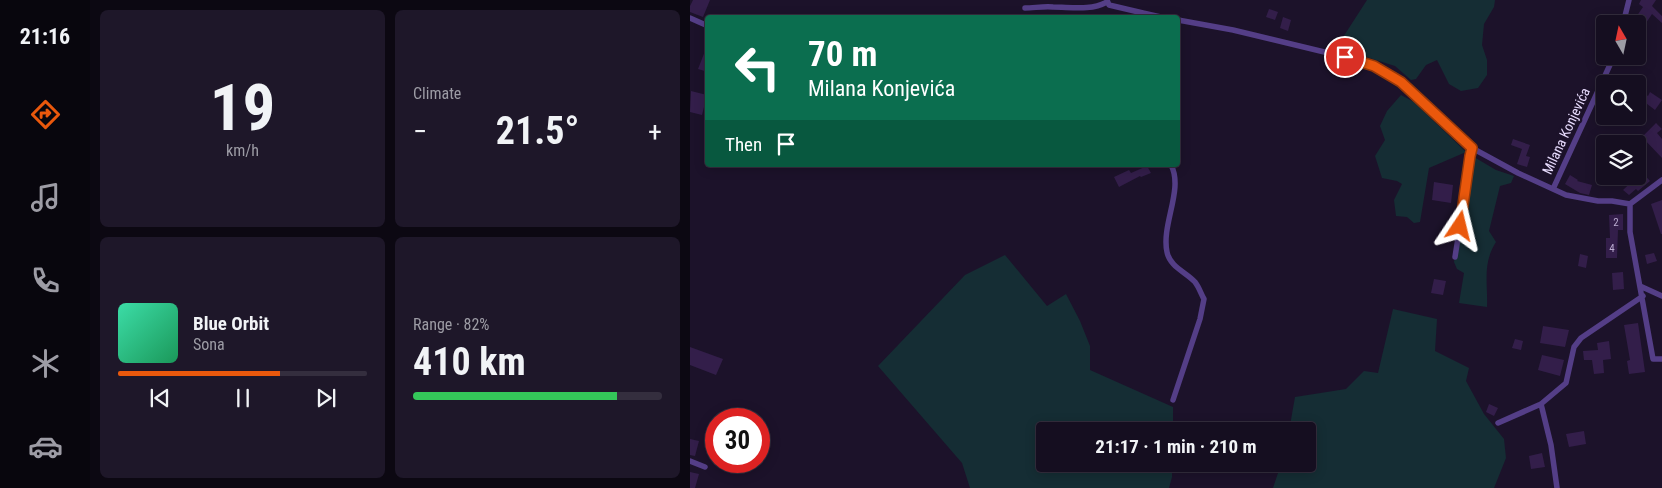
<!DOCTYPE html>
<html lang="en">
<head>
<meta charset="utf-8">
<style>
  :root { --surface:#150e20; --page:#1e1729; --text:#f1f3f6; --muted:#9d9ca5; --line:#342e3e; --accent:#ea580c }
  body { margin:0; font-family:"Roboto Condensed",sans-serif; background:var(--page); color:var(--text); height:100vh; display:flex; flex-direction:column; font-size:19px; white-space:nowrap }
  * { box-sizing:border-box; margin:0 }
  p { font-size:16px; color:var(--muted) }
  .icon { flex:none; width:28px; height:28px; fill:none; stroke:currentColor; stroke-width:2; stroke-linecap:round; stroke-linejoin:round }
  .map { position:relative; flex:1; overflow:hidden }
  .side { display:flex; flex-direction:column; gap:10px; padding:10px; background:#0c0812; width:600px }
  .side>* { flex:none }
  .banner { position:absolute; left:15px; top:15px; width:475px; height:152px; border-radius:5px; box-shadow:0 2px 12px #0003,0 0 0 1px var(--line); background:#0b6e4f; color:#fff; overflow:hidden }
  .needle { width:32px; rotate:351deg }
  .controls { position:absolute; left:906px; top:15px; display:grid; gap:10px }
  .controls a { display:grid; place-items:center; width:50px; height:50px; border-radius:5px; background:var(--surface); box-shadow:0 2px 12px #0003,0 0 0 1px var(--line); font-size:25px }
  .speed { position:absolute; left:15px; top:408px; display:flex; gap:10px; font-size:25px; font-weight:700; text-align:center }
  .speed>* { display:grid; place-content:center; width:65px; height:65px; border-radius:50%; background:var(--surface); box-shadow:0 2px 12px #0003,0 0 0 1px var(--line); line-height:1 }
  .speed .limit { border:8px solid #d22; background:#fff; color:#111 }
  .pin { position:absolute; display:grid; place-items:center; width:42px; height:42px; color:#fff; margin:-21px; border:2px solid #fff; border-radius:50%; box-shadow:0 1px 5px #0007 }
  .me { position:absolute; width:55px; margin:-28px; rotate:10deg; stroke-linejoin:round; filter:drop-shadow(0 0 4px #0008) }
  .turn { display:flex; align-items:center; gap:18px; height:105px; padding:0 20px; font-size:22px }
  .turn .icon { width:65px; height:65px; stroke-width:2.5 }
  .turn b { display:block; font-size:35px; line-height:42px }
  .then { display:flex; align-items:center; height:48px; padding:0 20px; background:#0003; gap:10px; font-size:19px }
  .big { font-size:38px; font-weight:700; line-height:1.1 }
  .side .widget { flex:1; display:flex; flex-direction:column; justify-content:center; gap:8px; min-width:0; padding:0 18px; border-radius:8px; background:var(--page) }
  .side .dial { align-items:center; gap:0 }
  .dial b { font-size:65px; line-height:1 }
  .song { display:flex; align-items:center; gap:15px }
  .cover { width:60px; height:60px; border-radius:8px; background:linear-gradient(135deg,hsl(160 70% 55%),hsl(150 70% 35%)) }
  .played { height:5px; border-radius:2px; background:linear-gradient(90deg,var(--accent) 65%,var(--line) 65%) }
  .keys { display:flex; justify-content:space-around; direction:ltr }
  .heat { display:flex; justify-content:space-between; align-items:center; font-size:28px; direction:ltr }
  .charge { height:8px; border-radius:4px; background:linear-gradient(90deg,#34c759 82%,var(--line) 0) }
  .side .tiles { flex:1; display:grid; gap:10px; grid-template-columns:repeat(2,1fr) }
  .trip { position:absolute; left:346px; top:422px; width:280px; height:50px; border-radius:5px; background:var(--surface); box-shadow:0 2px 12px #0003,0 0 0 1px var(--line); font-weight:700; line-height:50px; text-align:center }
  main { display:flex; flex:1; min-height:0 }
  .dock { display:flex; flex-direction:column; width:90px; justify-content:space-around; align-items:center; background:#08060d; color:var(--muted) }
  .dock .icon { width:35px; height:35px }
  .dock .current { color:var(--accent) }
  .dock b { font-size:22px; color:var(--text) }
  .map>svg:first-child { display:block }
  .green { fill:#152d34 }
  .building { fill:#331e4a }
  .lines { fill:none; stroke-linecap:round; stroke-linejoin:round }
  .minor { stroke:#543e87; stroke-width:5.5 }
  .route-casing { stroke:#983908; stroke-width:12 }
  .route { stroke:#ea580c; stroke-width:9 }
  .labels { text-anchor:middle; dominant-baseline:central; stroke-width:5; stroke-linejoin:round; paint-order:stroke }
  .number-label { font-size:11px; fill:#bbacd1 }
  .street-label { font-size:14px; fill:#e8dcfe; stroke:#1c122a }
</style>
</head>
<body>
<main>
<nav class="dock">
<b>21:16</b>
<svg class="icon current" aria-label="directions" viewBox="0 0 24 24"><path d="M12 3l9 9-9 9-9-9zM9 14v-3h6M13 9l2 2-2 2"/></svg>
<svg class="icon" aria-label="music" viewBox="0 0 24 24"><path d="M9 18V5l10-2v13"/><circle cx="6" cy="18" r="3"/><circle cx="16" cy="16" r="3"/></svg>
<svg class="icon" aria-label="phone" viewBox="0 0 24 24"><path d="M5 4h4l2 5-3 2q2 4 5 5l2-3 5 2v4C11 20 4 13 5 4z"/></svg>
<svg class="icon" aria-label="climate" viewBox="0 0 24 24"><path d="M12 3v18M4 7l16 10M4 17L20 7"/></svg>
<svg class="icon" aria-label="car" viewBox="0 0 24 24"><path d="M5 17H2v-5l4-1 3-4h7l3 4 3 1v5h-3M9 17h6M6 11h13"/><circle cx="7" cy="17" r="2"/><circle cx="17" cy="17" r="2"/></svg>
</nav>
<section class="side">
<div class="tiles">
<div class="widget dial"><b>19</b><p>km/h</p></div>
<div class="widget"><p>Climate</p>
<div class="heat"><a>−</a><b class="big">21.5°</b><a>+</a></div>
</div>
<div class="widget">
<div class="song"><i class="cover"></i><div><b>Blue Orbit</b><p>Sona</p></div></div>
<div class="played"></div>
<div class="keys"><svg class="icon" aria-label="previous" viewBox="0 0 24 24"><path d="M18 5L8 12l10 7zM5 5v14"/></svg><svg class="icon" aria-label="pause" viewBox="0 0 24 24"><path d="M8 5v14M16 5v14"/></svg><svg class="icon" aria-label="next" viewBox="0 0 24 24"><path d="M6 5l10 7-10 7zM19 5v14"/></svg></div>
</div>
<div class="widget"><p>Range · 82%</p><b class="big">410 km</b><div class="charge"></div></div>
</div>
</section>
<div class="map">
<svg width="972" height="488" viewBox="0 0 972 488">
  <rect width="100%" height="100%" fill="#1c122a"/>
  <!-- green -->
  <path class="green" d="M677 0H805L804 7 794 24 792 45 797 60V75L788 88 771 91 759 84 747 60 736 65 726 79 721 80 705 66 670 55 648 45Z
    M711 95 724 102 776 152 739 168 730 222 724 223 717 217 706 216 704 200 712 184 707 181 692 178 685 156 695 140 690 126 697 111Z
    M784 157 806 170 824 176 821 183 810 186 799 231 806 242C792 264 798 283 797 307L769 303 774 273 767 269 764 262Z
    M315 255 357 306 376 294 390 321 400 346V370L483 407V431H355V464H482V477L479 488H280L272 463 188 366 275 275Z
    M703 309 747 319 745 351 779 368 776 381 794 414 814 439 816 458 804 488H583L591 464H618V431H599L605 397 656 389 674 371 688 373Z"/>
  <!-- building -->
  <path class="building" d="M3 0H20L13 17 0 12V6Z
    M951 0H966L962 6 972 16V23L962 14 952 29 948 26V24L942 23 953 7 949 4Z
    M579 9 588 12 585 20 576 17Z
    M593 17 601 20 598 31 590 28Z
    M17 46H18V72L8 69Z
    M948 89 958 96 960 92 972 100 965 110 948 97Z
    M1 91 17 95 12 115 0 112Z
    M966 123 972 129 967 133 972 139V158L952 137Z
    M823 139 840 145 836 156 840 157 837 167 827 164 832 149 821 145Z
    M457 166 461 173 451 177 450 176 429 187 424 177 439 170 441 173Z
    M952 172 960 181 948 191 946 189 939 195 933 190Z
    M880 175 888 180 887 181 902 185 899 195 890 193 875 184Z
    M744 182 763 185 761 203 742 200Z
    M972 200V234H971L961 204Z
    M933 214V230H928L927 258H916V238H920L919 215Z
    M964 253 967 261 957 264 955 255Z
    M890 254 898 256 896 268 888 266Z
    M933 272 934 289 923 290 922 273Z
    M744 279 756 281 753 295 741 293Z
    M948 323 955 372 939 374 937 361 940 360 934 325Z
    M853 326 879 330 875 347 850 343Z
    M825 339 833 341 831 350 822 348Z
    M919 341 921 359 913 360 914 373 904 374 902 360H894L893 351 908 350 907 343Z
    M0 347 33 359 26 375 0 365Z
    M852 355 874 360 870 376 848 370Z
    M799 404 808 408 804 416 796 412Z
    M894 431 896 444 879 447 876 434Z
    M0 439 9 441 5 456 0 455Z
    M852 453 855 467 841 469 839 456Z
    M0 472 9 474 5 488H0Z"/>
  <g class="lines">
    <!-- minor -->
    <path class="minor" d="M417 0 419 5 453 13 455 18
      M335 8C344 8 354 6 363 7 381 7 400 11 417 2
      M453 13 475 18
      M0 18 18 26
      M488 20 543 30 655 57 684 66 711 81 782 148 828 173 876 195 908 201H922L940 204 972 180
      M933 24 939 0
      M481 165C494 189 471 225 477 252 480 267 496 272 505 282 509 287 511 294 514 299L510 319 483 400
      M863 189 924 56
      M940 204V232L963 359H972
      M765 257 775 194 780 156 782 148
      M950 286 972 296
      M851 404 861 445 867 488
      M808 423 851 404 876 383 884 347 891 338 953 296
      M0 461 15 467"/>
  </g>
  <g class="lines">
    <defs>
      <path id="route" d="M655 57 684 66 711 82 782 148 780 156 770 226"/>
    </defs>
    <!-- route casing -->
    <use href="#route" class="route-casing"/>
    <!-- route -->
    <use href="#route" class="route"/>
  </g>
  <g class="labels">
    <!-- number labels -->
    <g class="number-label">
      <text x="926" y="222">2</text>
      <text x="922" y="248">4</text>
    </g>
    <!-- street labels -->
    <g class="street-label">
      <text transform="translate(876 131) rotate(-65)">Milana Konjevića</text>
    </g>
  </g>
</svg>
<div class="controls">
<a><svg class="needle" viewBox="-14 -14 28 28"><path d="M0-13l5 13h-10z" fill="#e53935"/><path d="M0 13l5-13h-10z" fill="#9d9ca5"/></svg></a>
<a><svg class="icon" aria-label="search" viewBox="0 0 24 24"><circle cx="10" cy="10" r="6"/><path d="M15 15l6 6"/></svg></a>
<a><svg class="icon" aria-label="layers" viewBox="0 0 24 24"><path d="M12 4l9 5-9 5-9-5zM3 14l9 5 9-5"/></svg></a>
</div>
<div class="speed"><div class="limit">30</div></div>
<div class="pin" style="left:655px;top:57px;background:#d93025"><svg class="icon" aria-label="arrive" viewBox="0 0 24 24"><path d="M6 21V4h12l-3 4 3 4H6"/></svg></div>
<svg class="me" style="left:770px;top:226px" viewBox="-20 -20 40 40"><path d="M0-17L14 15 0 8-14 15z" fill="#ea580c" stroke="#fff" stroke-width="4"/></svg>
<div class="trip">21:17 · 1 min · 210 m</div>
<div class="banner">
<div class="turn"><svg class="icon" aria-label="left" viewBox="0 0 24 24"><path d="M17 20v-9H6M10 6l-5 5 5 5"/></svg><div><b>70 m</b>Milana Konjevića</div></div>
<div class="then">Then<svg class="icon" aria-label="arrive" viewBox="0 0 24 24"><path d="M6 21V4h12l-3 4 3 4H6"/></svg></div>
</div>
</div>
</main>
</body>
</html>
